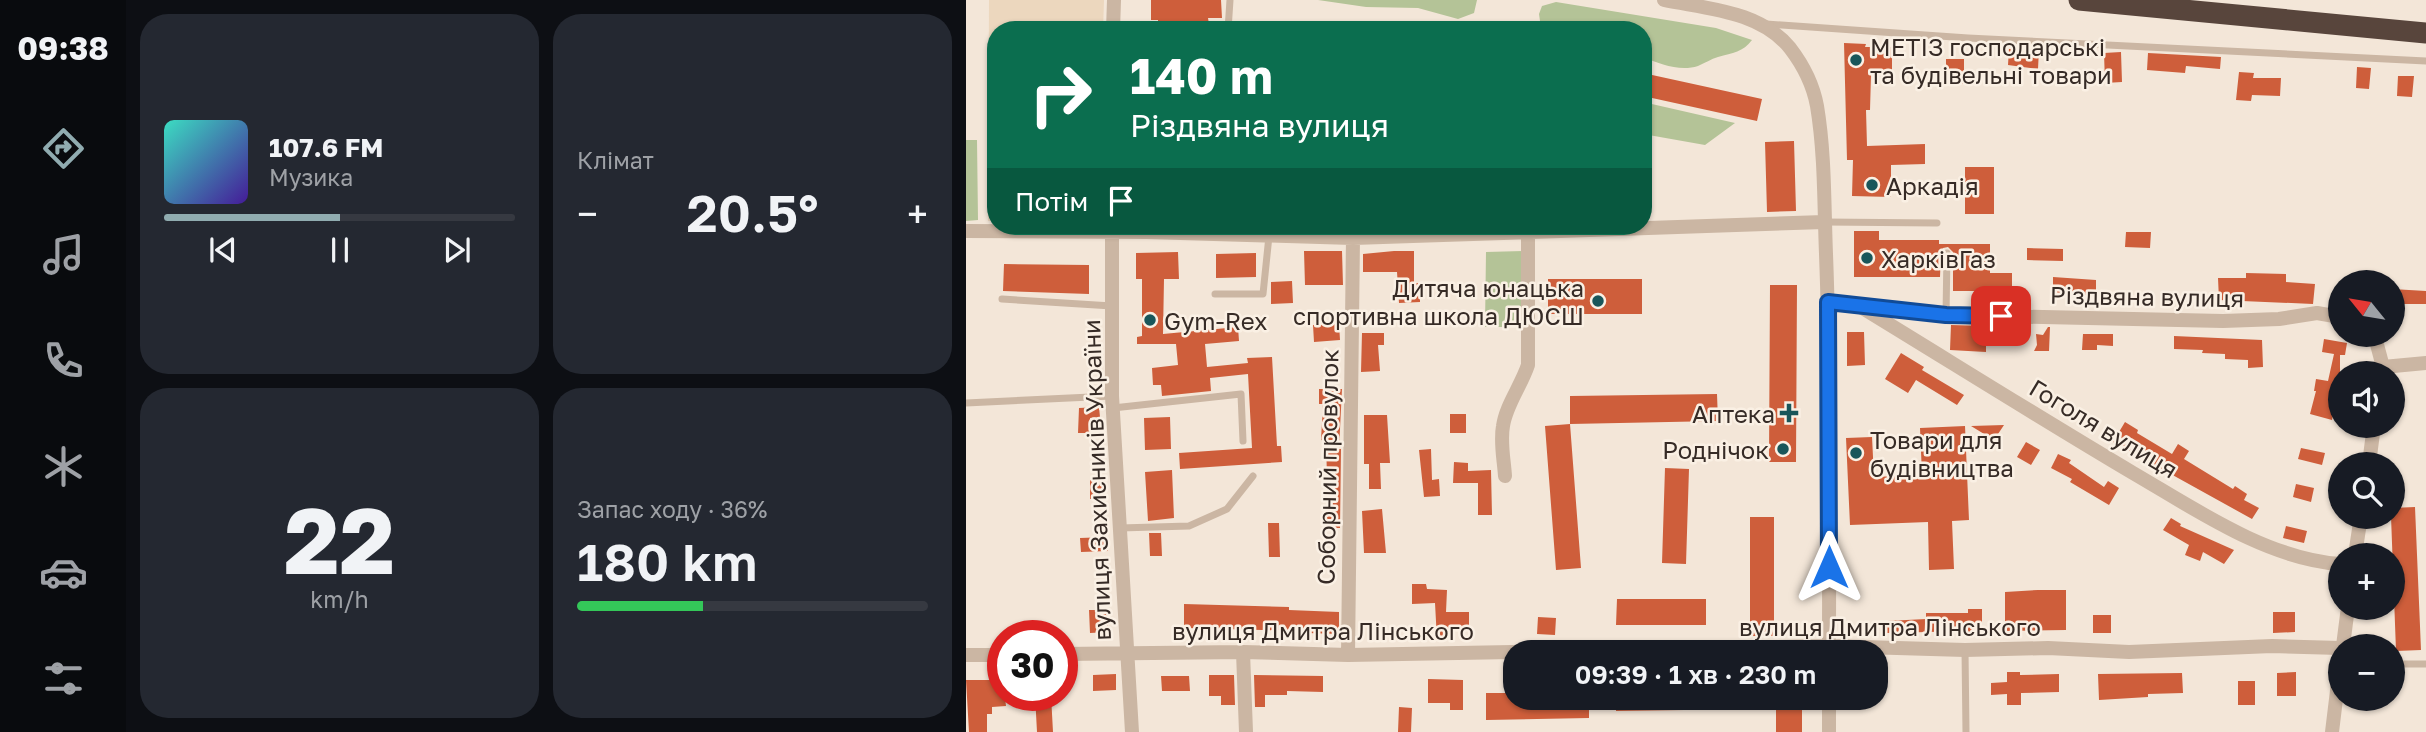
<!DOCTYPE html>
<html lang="uk">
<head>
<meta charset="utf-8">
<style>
  :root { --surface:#171b24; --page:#242831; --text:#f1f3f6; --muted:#9ea1a6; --line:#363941; --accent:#90acb0 }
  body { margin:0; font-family:"Golos Text",sans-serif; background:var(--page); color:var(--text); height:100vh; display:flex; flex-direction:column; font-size:26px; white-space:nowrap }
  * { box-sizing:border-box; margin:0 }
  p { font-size:23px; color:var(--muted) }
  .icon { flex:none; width:38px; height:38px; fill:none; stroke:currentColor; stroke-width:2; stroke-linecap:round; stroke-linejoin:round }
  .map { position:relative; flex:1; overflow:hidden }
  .side { display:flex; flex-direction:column; gap:14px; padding:14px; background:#0d0f14; width:840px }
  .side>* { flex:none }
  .guide { position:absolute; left:21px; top:21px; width:665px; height:214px; border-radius:28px; box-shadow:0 2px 5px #0004; background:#0b6e4f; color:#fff; overflow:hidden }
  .needle { width:46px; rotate:300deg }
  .fabs { position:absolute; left:1362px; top:270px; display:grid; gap:14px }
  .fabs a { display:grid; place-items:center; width:77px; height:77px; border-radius:50%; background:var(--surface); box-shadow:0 2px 5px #0004; font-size:35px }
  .speed { position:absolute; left:21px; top:620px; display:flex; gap:14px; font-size:35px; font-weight:700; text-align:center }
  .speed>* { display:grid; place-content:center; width:91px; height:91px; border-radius:50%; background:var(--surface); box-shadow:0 2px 5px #0004; line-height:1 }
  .speed .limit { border:10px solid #d22; background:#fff; color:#111 }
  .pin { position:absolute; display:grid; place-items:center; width:60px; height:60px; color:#fff; margin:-30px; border-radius:14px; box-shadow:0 4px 10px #0006 }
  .me { position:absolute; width:77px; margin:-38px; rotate:0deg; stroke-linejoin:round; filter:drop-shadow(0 0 5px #0008) }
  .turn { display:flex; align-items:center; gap:24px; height:147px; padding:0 28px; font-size:32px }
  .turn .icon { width:91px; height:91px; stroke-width:2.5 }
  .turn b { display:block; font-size:49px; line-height:60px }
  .then { display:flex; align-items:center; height:66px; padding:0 28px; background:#0003; gap:14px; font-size:26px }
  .big { font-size:52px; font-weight:600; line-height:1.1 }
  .side .tile { flex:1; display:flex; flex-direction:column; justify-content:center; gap:10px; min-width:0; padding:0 24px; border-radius:28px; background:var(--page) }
  .side .dial { align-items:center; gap:0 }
  .dial b { font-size:91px; line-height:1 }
  .song { display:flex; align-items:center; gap:21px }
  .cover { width:84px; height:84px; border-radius:10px; background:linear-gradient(135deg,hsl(170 70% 55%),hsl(260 70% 35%)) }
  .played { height:7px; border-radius:4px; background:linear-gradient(90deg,var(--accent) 50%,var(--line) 50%) }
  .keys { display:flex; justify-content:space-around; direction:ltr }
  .heat { display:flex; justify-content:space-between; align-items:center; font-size:38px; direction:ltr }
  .charge { height:10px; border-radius:5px; background:linear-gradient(90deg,#34c759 36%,var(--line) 0) }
  .side .tiles { flex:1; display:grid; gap:14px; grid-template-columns:repeat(2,1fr) }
  .trip { position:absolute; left:537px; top:640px; width:385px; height:70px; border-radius:28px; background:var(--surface); box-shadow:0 2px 5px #0004; font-weight:600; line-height:70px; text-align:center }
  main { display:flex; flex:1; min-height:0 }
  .tab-bar { display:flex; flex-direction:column; width:126px; justify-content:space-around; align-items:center; background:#090b0e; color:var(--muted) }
  .tab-bar .icon { width:49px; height:49px }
  .tab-bar .current { color:var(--accent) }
  .tab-bar b { font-size:32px; color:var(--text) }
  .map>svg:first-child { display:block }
  .green { fill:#b4c397 }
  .plaza { fill:#ecd7be }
  .building { fill:#ce5e3b }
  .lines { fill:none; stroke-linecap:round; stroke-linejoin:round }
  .lane { stroke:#cbb6a3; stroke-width:7 }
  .street { stroke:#cbb6a3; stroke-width:14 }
  .highway { stroke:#58453c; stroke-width:21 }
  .route-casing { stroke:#114b97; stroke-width:18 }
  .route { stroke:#1a73e8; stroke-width:12 }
  .poi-dot { fill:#19565a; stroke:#faf0e4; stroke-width:2.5 }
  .labels { text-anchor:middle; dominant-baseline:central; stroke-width:5; stroke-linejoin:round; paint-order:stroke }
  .poi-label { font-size:24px; fill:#362b26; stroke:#faf0e4; text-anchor:start }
  .street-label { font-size:24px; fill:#362b26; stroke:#faf0e4 }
</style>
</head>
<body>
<main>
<nav class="tab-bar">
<b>09:38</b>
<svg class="icon current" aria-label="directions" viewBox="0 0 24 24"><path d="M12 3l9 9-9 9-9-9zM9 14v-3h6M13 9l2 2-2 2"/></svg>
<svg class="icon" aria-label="music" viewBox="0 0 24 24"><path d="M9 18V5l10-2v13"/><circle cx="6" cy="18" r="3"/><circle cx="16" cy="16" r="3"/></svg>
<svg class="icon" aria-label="phone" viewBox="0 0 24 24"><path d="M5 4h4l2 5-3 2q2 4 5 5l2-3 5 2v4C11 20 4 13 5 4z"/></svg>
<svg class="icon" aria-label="climate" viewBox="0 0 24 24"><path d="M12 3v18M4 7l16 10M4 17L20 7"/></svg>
<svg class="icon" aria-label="car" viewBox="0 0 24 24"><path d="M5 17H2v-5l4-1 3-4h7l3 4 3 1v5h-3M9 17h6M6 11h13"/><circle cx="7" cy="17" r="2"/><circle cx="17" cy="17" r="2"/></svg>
<svg class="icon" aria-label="filters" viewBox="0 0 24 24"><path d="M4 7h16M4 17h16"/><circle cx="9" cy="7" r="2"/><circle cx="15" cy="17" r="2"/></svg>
</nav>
<section class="side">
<div class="tiles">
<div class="tile">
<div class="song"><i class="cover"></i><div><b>107.6 FM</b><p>Музика</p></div></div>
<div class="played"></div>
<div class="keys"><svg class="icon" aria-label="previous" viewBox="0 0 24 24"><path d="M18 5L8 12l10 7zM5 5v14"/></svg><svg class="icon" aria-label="pause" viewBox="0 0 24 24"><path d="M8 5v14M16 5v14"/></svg><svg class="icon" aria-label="next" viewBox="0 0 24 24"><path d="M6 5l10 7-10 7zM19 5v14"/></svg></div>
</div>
<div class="tile"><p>Клімат</p>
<div class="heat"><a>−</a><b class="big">20.5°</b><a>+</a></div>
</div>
<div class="tile dial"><b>22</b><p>km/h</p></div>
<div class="tile"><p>Запас ходу · 36%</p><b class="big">180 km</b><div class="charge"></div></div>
</div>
</section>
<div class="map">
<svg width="1460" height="732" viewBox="0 0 1460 732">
  <rect width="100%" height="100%" fill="#f3e6d8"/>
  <!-- green -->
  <path class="green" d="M352 0H511L508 13 492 19 452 8 400 7Z
    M590 2 750 28 786 40C777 52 767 53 752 57 745 59 739 63 732 66 714 72 694 64 677 57V30H595L574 21 573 14 576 6Z
    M677 102 769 123 739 145 677 134Z
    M0 140H11L12 220 0 221Z
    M557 251 559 327H519L520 252Z"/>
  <!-- plaza -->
  <path class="plaza" d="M23 0H138L137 30H30V221H22Z"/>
  <!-- building -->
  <path class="building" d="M185 0H255L256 18H242L244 30H192V20H185Z
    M878 43 900 44 899 47H926V74L905 75 904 110H900L901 146 959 144V164L925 165V197L886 196 887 160H881Z
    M1043 49H1073L1072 69 1042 65Z
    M1155 52 1156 82 1139 83 1138 53Z
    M1182 53 1255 57 1254 69 1220 66 1219 73 1181 70Z
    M980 59H998V84H980Z
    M1391 67 1405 68 1403 89 1390 88Z
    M1273 72 1288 73 1287 78H1315L1314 96 1286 95 1285 101 1270 100Z
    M677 73 796 99 791 121 677 96Z
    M1432 76H1448L1446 97 1431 96Z
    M828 141 830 211 801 212 799 142Z
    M999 167H1028V214H999Z
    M888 231H913V240H973V244H1024V273H1046V291H987V252L982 247 977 248 975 252 974 277H888Z
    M1160 232H1185L1184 248 1159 247Z
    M1061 248 1097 249V261L1061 260Z
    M338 251H376L377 285H339Z
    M428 251H448V283H454V302L433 303 431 272H397V254Z
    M212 252 213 279H198L197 334 272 327 273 341 239 344 241 367 282 363 281 358 306 357 311 446H315L316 462 214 469 213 453 286 448 282 374 244 378 245 391 196 396 195 385H187L186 368 212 365 210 344H171V337L176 336V279H170V253Z
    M290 253V277L250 278V254Z
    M38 264 123 265V294L37 291Z
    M1280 273 1320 274V282L1349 284 1347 304 1253 300 1252 278H1280Z
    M1087 277 1130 280V296L1087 292Z
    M582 279H676V314H582Z
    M326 281 327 303 305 304V282Z
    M804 285H831L830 462H803Z
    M1426 289 1460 291V304H1426Z
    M373 324 374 340 348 342 347 325Z
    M985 325 1021 326V333H1046V345L1020 344V352L984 350Z
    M1082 327H1084L1083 351H1068L1071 345 1070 334 1077 335Z
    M881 332H898L899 365 881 366Z
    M396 333H418V345H412L414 371 395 372Z
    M1117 334H1147V346L1131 345V350H1116Z
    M1208 336 1296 340 1297 367 1282 368V360L1259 359V354L1236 353 1237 350 1208 349Z
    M1358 339 1381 343 1379 355H1374V381L1366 420 1344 414 1350 391H1348L1350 379 1362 381 1368 354 1356 352Z
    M935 353 958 367 956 370 998 395 991 405 950 380 942 393 919 379Z
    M353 389H376L373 449H375L374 528H358V514H362L360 441 355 440 357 404H353Z
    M751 394 752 421 604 424V396Z
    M133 407 134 417 124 418 125 433H112L113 408Z
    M484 414H500V433H484Z
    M398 415H421L424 463H414L415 489H403V464H398Z
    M204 417 205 449 179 450 178 418Z
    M1159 422 1172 430 1171 433 1206 454 1212 444 1223 451 1218 459 1267 489 1269 486 1281 494 1278 500 1293 508 1286 519 1147 442Z
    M604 424 615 568 590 570 579 426Z
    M1038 425 1028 440 1005 426Z
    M999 426 1003 520 986 521 988 569 963 570 962 522 884 525 880 438 906 437 908 477 956 475 954 428Z
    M1060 442 1074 450 1065 465 1051 457Z
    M1335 448 1359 453 1356 465 1332 459Z
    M465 449 466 480 473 479 474 496 458 497 453 450Z
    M1092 454 1105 460 1103 463 1138 487 1142 481 1153 488 1143 505 1104 482 1106 479 1085 468Z
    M488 462 502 463V471L525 470 526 515H512V483H487Z
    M699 468 723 469 720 564 696 563Z
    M206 470 208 518 182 521 179 472Z
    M124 480H137V499H124Z
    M1330 484 1348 488 1345 502 1327 497Z
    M1449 507 1455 650 1430 651 1425 516 1426 508Z
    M416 509 420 553H398L396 511Z
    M784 517H808V636H784Z
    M1205 518 1215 524 1214 526 1268 550 1258 564 1237 552 1234 561 1219 555 1223 545 1197 530Z
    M302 523H313L314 557H303Z
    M1320 526 1341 531 1338 543 1317 538Z
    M183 533H195L196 556H184Z
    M141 537 142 551 115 552 114 538Z
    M446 584H460L461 589 481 590 480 612H503V631L479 630 478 640H471L469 603 446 604Z
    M1072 590H1100V630L1039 631V592Z
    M651 599H740V625H650Z
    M218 604 323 607V610L373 612V634L340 633V631L218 628Z
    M1002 609H1016V633H1002V631L921 633V621L960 619V613H1002Z
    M123 610H142V632L124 633Z
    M1307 612H1329V632L1307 633Z
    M1127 615H1145V633H1127Z
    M572 617 590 618 589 635 571 634Z
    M1041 672H1054V675L1093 674V692L1055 693V705H1041V694L1025 695V683L1041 682Z
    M1330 672V696H1311V673Z
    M1216 673 1217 693 1182 694V697L1133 700 1132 674Z
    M150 674V690L127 691V675Z
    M243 675H268L269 705H255V696H243Z
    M288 675 357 676V692L321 691V695H299V707H289Z
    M195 676H223L224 691H196Z
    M462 679 497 680V710H484V703H462Z
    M0 680H37L40 706 26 707V714H21V732H3Z
    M1272 681H1289V705H1272Z
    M520 693H550V698H623V718L520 720Z
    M69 695H85L87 732H71Z
    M650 698H786V709L650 711Z
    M433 707 446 708 445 732H432Z
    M810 709H836V732H810Z"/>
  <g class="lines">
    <!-- lane -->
    <path class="lane" d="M800 24 1002 38 1460 61
      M262 30 264 0
      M859 222 971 223
      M249 294H297L303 236
      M36 299 146 306
      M980 315 981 253
      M0 403 146 396
      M147 408 275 394 277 441
      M154 528 223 526 261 509 287 476
      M999 650 1000 732
      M1426 664H1460"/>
    <!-- street -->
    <path class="street" d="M698 0C742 9 794 11 824 48 837 65 847 84 851 106 859 154 858 204 860 254 865 387 863 520 863 653
      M147 30 148 0
      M146 226V396L166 732
      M0 231 181 232 387 238 858 222
      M862 302 980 315 1257 321 1313 319 1351 313 1374 317
      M890 304C982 360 1074 418 1167 473 1229 509 1301 559 1374 564
      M1405 334 1409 337 1417 367 1416 373
      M1417 367 1460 363
      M1403 464 1408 425
      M539 476C538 460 534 442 537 426 540 405 555 386 562 365V233
      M1389 555 1395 516
      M1377 646 1382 607
      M277 652 280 732
      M96 654 277 652 382 655 863 646 999 650 1082 648 1163 652 1306 646 1374 648
      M0 655H37
      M382 655 387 238
      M863 698V732
      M1366 732 1374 666"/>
    <!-- highway -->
    <path class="highway" d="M1113 0 1460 33"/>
  </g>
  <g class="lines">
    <defs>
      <path id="route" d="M863 567 862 302 980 315 1035 316"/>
    </defs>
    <!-- route casing -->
    <use href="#route" class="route-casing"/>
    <!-- route -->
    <use href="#route" class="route"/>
  </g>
  <!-- markers -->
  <g class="poi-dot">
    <circle cx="890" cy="60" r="7"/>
    <circle cx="906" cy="185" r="7"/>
    <circle cx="901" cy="258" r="7"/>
    <circle cx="632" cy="301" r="7"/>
    <circle cx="184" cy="320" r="7"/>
    <path d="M819.5 402.5h7v7h7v7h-7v7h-7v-7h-7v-7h7z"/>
    <circle cx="817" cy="449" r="7"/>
    <circle cx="890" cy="453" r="7"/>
  </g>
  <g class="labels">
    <!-- poi labels -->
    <g class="poi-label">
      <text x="904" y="46">МЕТІЗ господарські<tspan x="904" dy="28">та будівельні товари</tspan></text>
      <text x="920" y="185">Аркадія</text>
      <text x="915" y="258">ХарківГаз</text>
      <text x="618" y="287" text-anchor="end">Дитяча юнацька<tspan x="618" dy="28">спортивна школа ДЮСШ</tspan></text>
      <text x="198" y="320">Gym-Rex</text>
      <text x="809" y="413" text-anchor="end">Аптека</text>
      <text x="904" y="439">Товари для<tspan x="904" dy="28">будівництва</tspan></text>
      <text x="803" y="449" text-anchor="end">Роднічок</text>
    </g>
    <!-- street labels -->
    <g class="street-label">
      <text transform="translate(1181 296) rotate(1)">Різдвяна вулиця</text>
      <text transform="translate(1138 428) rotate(31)">Гоголя вулиця</text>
      <text transform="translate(361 467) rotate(-89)">Соборний провулок</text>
      <text transform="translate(130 480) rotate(-92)">вулиця Захисників України</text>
      <text x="924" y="626">вулиця Дмитра Лінського</text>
      <text x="357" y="630">вулиця Дмитра Лінського</text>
    </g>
  </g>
</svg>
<div class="fabs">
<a><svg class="needle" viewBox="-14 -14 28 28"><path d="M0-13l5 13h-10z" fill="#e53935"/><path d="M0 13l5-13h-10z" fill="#9ea1a6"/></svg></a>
<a><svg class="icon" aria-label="sound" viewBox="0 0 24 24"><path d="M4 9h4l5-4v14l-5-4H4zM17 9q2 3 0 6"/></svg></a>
<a><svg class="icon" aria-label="search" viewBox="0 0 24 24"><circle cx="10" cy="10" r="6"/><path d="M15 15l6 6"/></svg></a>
<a>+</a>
<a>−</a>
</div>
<div class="speed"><div class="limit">30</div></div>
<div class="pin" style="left:1035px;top:316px;background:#d93025"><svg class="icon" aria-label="arrive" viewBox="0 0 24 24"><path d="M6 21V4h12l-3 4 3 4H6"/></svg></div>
<svg class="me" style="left:863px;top:567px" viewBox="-20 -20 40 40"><path d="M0-17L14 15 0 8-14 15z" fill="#1a73e8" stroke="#fff" stroke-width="4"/></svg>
<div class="trip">09:39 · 1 хв · 230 m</div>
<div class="guide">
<div class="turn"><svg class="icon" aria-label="right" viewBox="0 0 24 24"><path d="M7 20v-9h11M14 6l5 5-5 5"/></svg><div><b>140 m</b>Різдвяна вулиця</div></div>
<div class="then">Потім<svg class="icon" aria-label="arrive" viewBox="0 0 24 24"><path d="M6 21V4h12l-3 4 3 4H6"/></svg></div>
</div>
</div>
</main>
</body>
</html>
